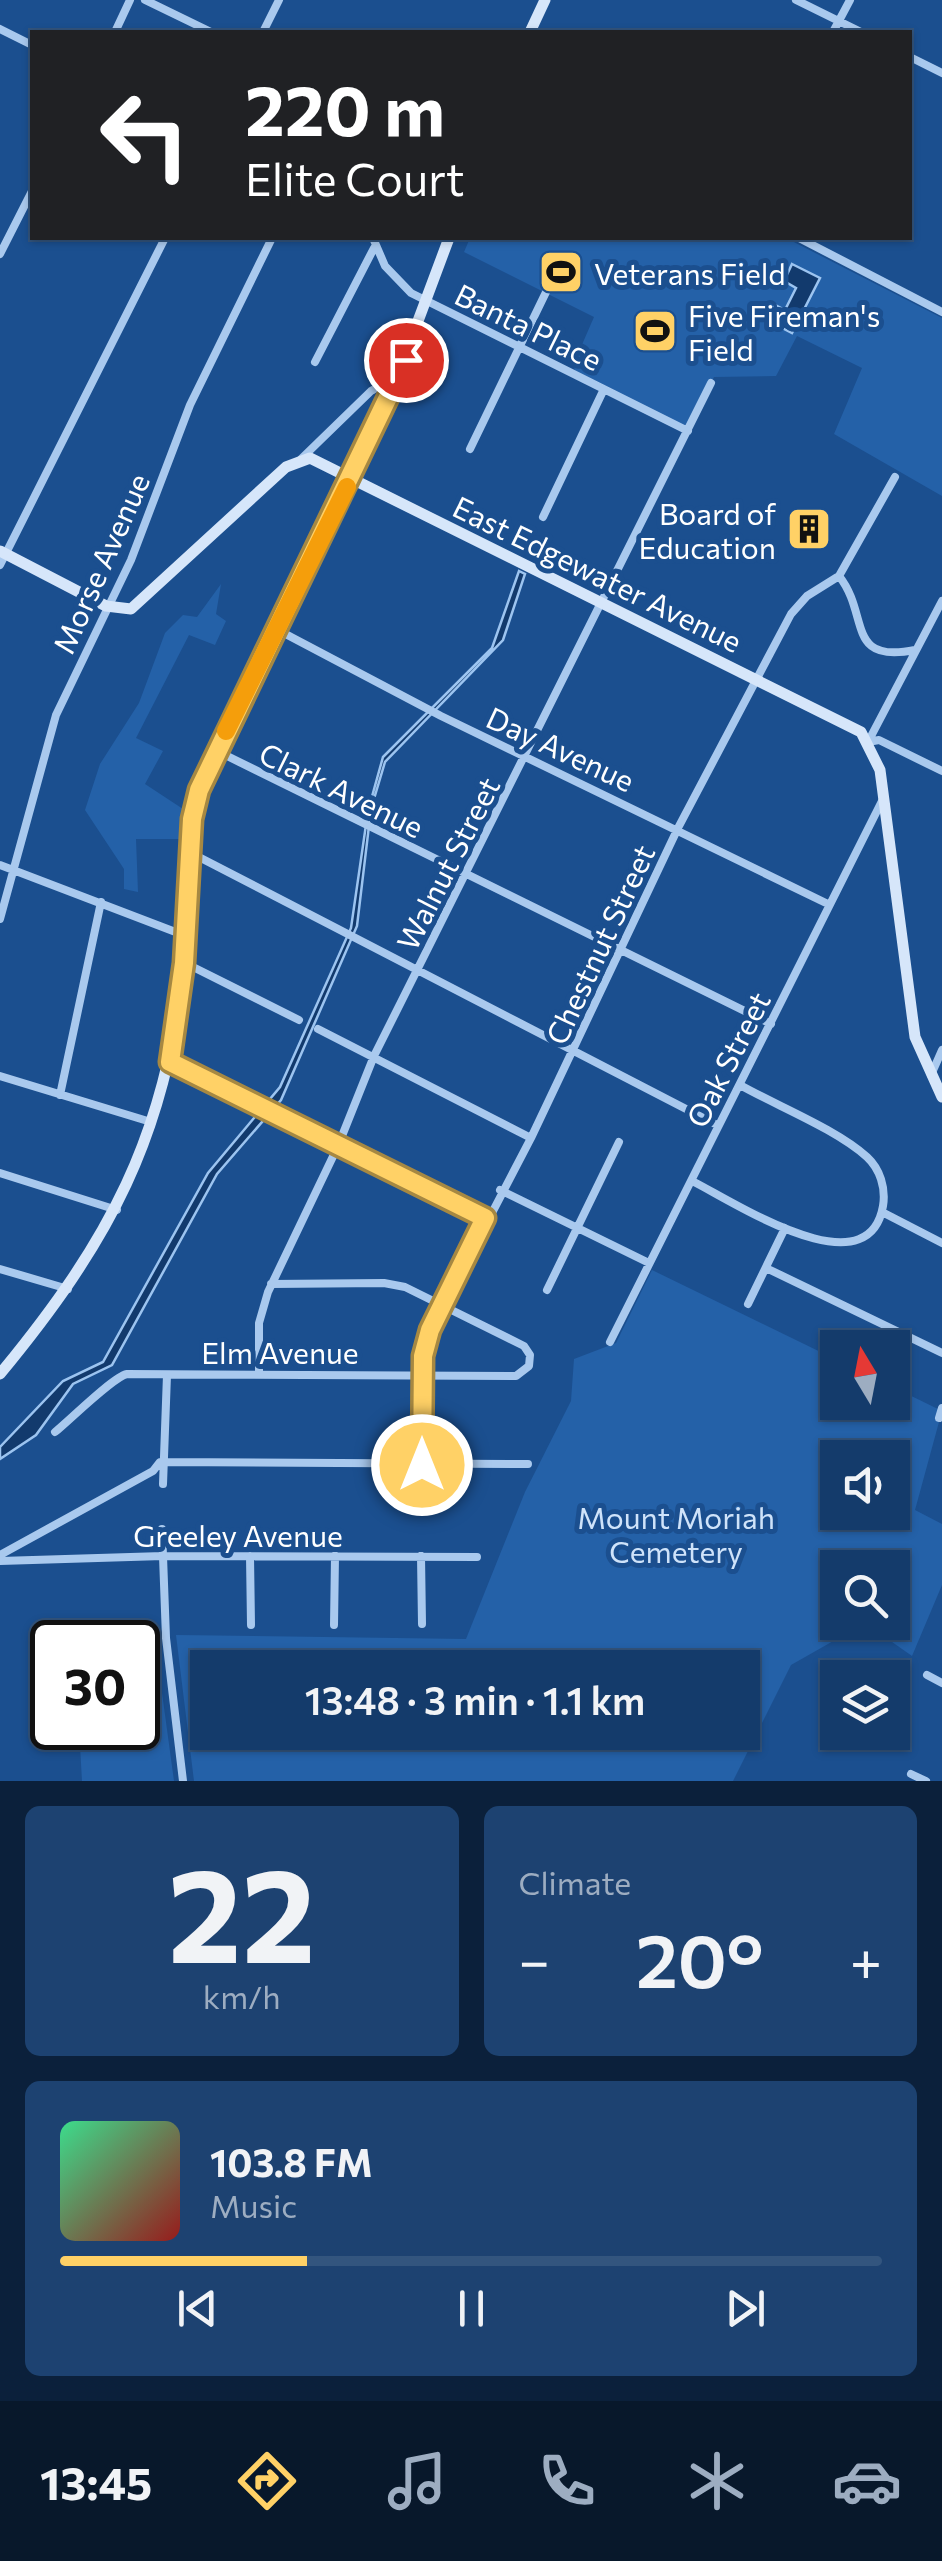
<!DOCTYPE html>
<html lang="en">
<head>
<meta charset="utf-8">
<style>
  :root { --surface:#143b6b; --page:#1d4271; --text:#f1f3f6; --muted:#9dadc1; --line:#33557e; --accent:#ffd166 }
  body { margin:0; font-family:Commissioner,sans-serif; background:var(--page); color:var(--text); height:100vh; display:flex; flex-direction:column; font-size:38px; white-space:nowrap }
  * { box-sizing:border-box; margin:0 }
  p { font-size:32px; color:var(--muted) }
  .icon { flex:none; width:55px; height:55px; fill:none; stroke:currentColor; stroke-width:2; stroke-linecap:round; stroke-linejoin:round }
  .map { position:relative; height:1781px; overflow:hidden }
  .side { display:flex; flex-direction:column; gap:25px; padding:25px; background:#0b203b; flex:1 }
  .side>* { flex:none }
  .hud { position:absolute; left:30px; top:30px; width:882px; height:210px; border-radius:0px; box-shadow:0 2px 8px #0004,0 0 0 2px var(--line); background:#202124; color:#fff; overflow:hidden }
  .needle { width:65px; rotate:350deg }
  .fabs { position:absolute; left:820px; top:1330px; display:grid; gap:20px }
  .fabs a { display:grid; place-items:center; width:90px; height:90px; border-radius:0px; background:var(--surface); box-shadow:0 2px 8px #0004,0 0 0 2px var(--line); font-size:50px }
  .speed { position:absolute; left:30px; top:1620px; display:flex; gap:20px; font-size:50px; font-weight:700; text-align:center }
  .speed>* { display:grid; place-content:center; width:130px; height:130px; border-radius:50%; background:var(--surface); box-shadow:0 2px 8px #0004,0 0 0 2px var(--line); line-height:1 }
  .speed .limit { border:5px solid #111; border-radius:15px; background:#fff; color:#111 }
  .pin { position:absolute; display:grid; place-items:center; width:85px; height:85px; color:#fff; margin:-42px; border:5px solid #fff; border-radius:50%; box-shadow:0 2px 10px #0007 }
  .me { position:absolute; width:110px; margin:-55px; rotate:0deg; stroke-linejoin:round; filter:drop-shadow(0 0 8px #0008) }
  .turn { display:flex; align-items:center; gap:35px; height:210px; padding:0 50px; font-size:45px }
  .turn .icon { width:130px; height:130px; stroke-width:2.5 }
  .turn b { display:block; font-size:70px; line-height:85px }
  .big { font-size:75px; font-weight:600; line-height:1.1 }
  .side .card { flex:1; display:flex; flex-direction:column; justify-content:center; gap:15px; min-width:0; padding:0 35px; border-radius:15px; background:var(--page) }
  .side .dial { align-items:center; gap:0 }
  .dial b { font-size:130px; line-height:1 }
  .song { display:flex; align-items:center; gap:30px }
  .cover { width:120px; height:120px; border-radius:15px; background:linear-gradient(135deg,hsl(150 70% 55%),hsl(0 70% 35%)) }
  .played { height:10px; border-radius:5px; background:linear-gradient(90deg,var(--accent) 30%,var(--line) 30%) }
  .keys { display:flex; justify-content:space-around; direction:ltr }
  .heat { display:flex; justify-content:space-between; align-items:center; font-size:55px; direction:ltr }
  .side .tiles { flex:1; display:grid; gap:25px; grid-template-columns:1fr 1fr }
  .card:last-child { grid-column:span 2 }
  .trip { position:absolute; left:190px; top:1650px; width:570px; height:100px; border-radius:0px; background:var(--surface); box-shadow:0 2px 8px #0004,0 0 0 2px var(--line); font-weight:600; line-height:100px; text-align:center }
  .tabs { display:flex; height:160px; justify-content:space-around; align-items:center; background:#08182b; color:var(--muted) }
  .tabs .icon { width:70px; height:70px }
  .tabs .active { color:var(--accent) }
  .tabs b { font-size:45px; color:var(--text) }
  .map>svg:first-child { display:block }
  .green { fill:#2461a8; fill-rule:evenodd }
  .water { fill:#123a6d; stroke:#9cc4f0; stroke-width:2.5 }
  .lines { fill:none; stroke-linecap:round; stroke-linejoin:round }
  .street { stroke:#a9c9ee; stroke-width:8 }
  .secondary { stroke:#d6e6fa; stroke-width:11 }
  .route-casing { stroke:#a68842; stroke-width:25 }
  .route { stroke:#ffd166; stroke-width:18 }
  .slow { stroke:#f59e0b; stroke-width:18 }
  .labels { text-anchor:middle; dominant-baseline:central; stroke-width:10; stroke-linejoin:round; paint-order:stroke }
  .poi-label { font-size:30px; fill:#fff; stroke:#1b4f8f; text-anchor:start }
  .street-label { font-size:30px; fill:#fff; stroke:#1b4f8f }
  .park-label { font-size:30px; fill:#cfe3fa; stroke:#1b4f8f }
</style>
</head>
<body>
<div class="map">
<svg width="942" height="1781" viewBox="0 0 942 1781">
  <rect width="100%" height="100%" fill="#1b4f8f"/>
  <!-- green -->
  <path class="green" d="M470 238H786L942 318V496L834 434 862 368 797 336 776 376 714 377 688 431 575 376 574 363 594 317 464 252Z
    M221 584 216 614 226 621 215 645 189 635 136 738 163 751 145 784 183 809 179 839H136L138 892 124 889V869L85 810 100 764 139 703 165 633 183 615 197 617Z
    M652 1270 837 1360 838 1402H892L893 1387 942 1411 915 1510 942 1524V1585L912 1656 865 1623 791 1665 733 1781H194L176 1635 466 1639 525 1492 571 1401 574 1359 616 1343ZM838 1458H892V1512H838ZM838 1568H892V1622H838ZM208 1668H742V1732H208Z
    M154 1634 174 1781H82L79 1728H138V1642H73L72 1635Z"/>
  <!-- water -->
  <path class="water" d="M792 264 820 278 792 333 767 320 775 305 785 310 796 288 784 281Z
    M519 571 525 574 503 640 385 762 371 809 357 926 281 1100 217 1174 112 1365 73 1384 36 1435 0 1459V1447L63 1381 103 1362 208 1173 280 1087 351 928 368 811 383 757 492 648Z"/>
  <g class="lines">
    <!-- street -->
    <path class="street" d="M145 0 211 32
      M796 0 861 32
      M0 29 32 45
      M115 32 130 0
      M263 32 279 0
      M833 32 850 0
      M910 57 942 73
      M373 238 385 266 411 293 688 431
      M799 238 942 312
      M0 254 32 191
      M315 362 374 248
      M470 449 548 288
      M301 459 371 391 380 386 393 388
      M543 517 604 389
      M0 565 165 238
      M839 576C870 615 845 664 915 650
      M942 601 868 742 879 740 942 771
      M276 629 441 716 828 904
      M217 751 771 1024
      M193 854 717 1125
      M0 865 186 936
      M0 919 56 715 131 560 190 405 272 238
      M185 963 299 1020
      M318 1029 531 1138
      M170 1062 485 1218
      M931 1075 942 1050
      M0 1076 151 1122
      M60 1095 101 902
      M0 1173 117 1210
      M692 1181C731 1200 868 1292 883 1206 886 1188 880 1169 867 1157 836 1129 777 1106 740 1085
      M500 1190 649 1263
      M882 1212 942 1243
      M766 1268 942 1353
      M0 1269 68 1289
      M547 1290 619 1142
      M748 1304 785 1228
      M610 1342 884 797
      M259 1375V1323L268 1292 338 1146 374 1056 711 383
      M939 1418 942 1408
      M55 1432C71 1419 113 1377 127 1374L516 1376 529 1366 530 1355 524 1346 405 1287 384 1283 271 1284
      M422 1465 421 1373 431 1330 531 1138 678 828 791 614 807 596 839 576 895 477
      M163 1484 167 1375
      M162 1529 166 1638 183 1781
      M0 1555 153 1471 160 1462 528 1464
      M250 1556 251 1625
      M421 1556 422 1624
      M0 1561 163 1556 477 1557
      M334 1625 335 1556
      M927 1675 942 1683
      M911 1774 926 1781"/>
    <!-- secondary -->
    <path class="secondary" d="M530 32 545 0
      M0 551 106 606 131 609 286 467 310 458 861 732 880 770 915 1037 942 1097
      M0 1374C109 1242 166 1137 184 964 191 907 186 845 199 790L393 388 449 238"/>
  </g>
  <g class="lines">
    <defs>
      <path id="route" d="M406 360 199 790 192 819 184 963 170 1062 485 1218 430 1330 423 1356 422 1465"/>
    </defs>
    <!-- route casing -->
    <use href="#route" class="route-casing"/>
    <!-- route -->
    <use href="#route" class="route"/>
    <!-- slow -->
    <path class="slow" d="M226 731 347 487"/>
  </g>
  <!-- icons -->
  <defs>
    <symbol id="stadium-square" viewBox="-11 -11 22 22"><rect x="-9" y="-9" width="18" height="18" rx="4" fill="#ffd166" stroke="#1b4f8f"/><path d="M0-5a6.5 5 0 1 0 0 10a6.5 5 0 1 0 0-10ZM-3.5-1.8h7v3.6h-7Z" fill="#111"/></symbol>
    <symbol id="building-square" viewBox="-11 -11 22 22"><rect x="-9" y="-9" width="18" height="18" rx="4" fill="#ffd166" stroke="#1b4f8f"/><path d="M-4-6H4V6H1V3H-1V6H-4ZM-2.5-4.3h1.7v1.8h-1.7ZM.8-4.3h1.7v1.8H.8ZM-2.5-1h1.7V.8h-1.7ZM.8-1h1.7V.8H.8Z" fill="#111"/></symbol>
  </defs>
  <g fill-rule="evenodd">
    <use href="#stadium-square" x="536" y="247" width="50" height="50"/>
    <use href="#stadium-square" x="630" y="306" width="50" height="50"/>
    <use href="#building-square" x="784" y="504" width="50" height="50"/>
  </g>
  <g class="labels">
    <!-- poi labels -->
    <g class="poi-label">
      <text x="594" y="272">Veterans Field</text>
      <text x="688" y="314">Five Fireman's<tspan x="688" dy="34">Field</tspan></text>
      <text x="776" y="512" text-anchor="end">Board of<tspan x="776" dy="34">Education</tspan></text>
    </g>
    <!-- street labels -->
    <g class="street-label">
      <text transform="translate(529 326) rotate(26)">Banta Place</text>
      <text transform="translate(100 563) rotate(-66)">Morse Avenue</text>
      <text transform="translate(598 573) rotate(26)">East Edgewater Avenue</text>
      <text transform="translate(561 748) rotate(25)">Day Avenue</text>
      <text transform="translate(342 789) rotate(26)">Clark Avenue</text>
      <text transform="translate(447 863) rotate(-63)">Walnut Street</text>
      <text transform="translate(599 944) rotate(-65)">Chestnut Street</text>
      <text transform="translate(727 1059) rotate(-63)">Oak Street</text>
      <text x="280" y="1351">Elm Avenue</text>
      <text x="238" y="1534">Greeley Avenue</text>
    </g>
    <!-- park labels -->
    <g class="park-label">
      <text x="676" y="1516">Mount Moriah<tspan x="676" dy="34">Cemetery</tspan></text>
    </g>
  </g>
</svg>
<div class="fabs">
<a><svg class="needle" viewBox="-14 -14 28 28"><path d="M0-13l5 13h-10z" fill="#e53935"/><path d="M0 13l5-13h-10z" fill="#9dadc1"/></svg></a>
<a><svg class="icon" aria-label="sound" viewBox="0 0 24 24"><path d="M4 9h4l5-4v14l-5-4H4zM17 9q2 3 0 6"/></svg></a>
<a><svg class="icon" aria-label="search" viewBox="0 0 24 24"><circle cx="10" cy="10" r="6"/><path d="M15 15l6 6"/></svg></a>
<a><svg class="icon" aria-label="layers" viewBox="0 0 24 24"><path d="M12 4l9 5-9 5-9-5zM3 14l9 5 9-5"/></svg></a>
</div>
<div class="speed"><div class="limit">30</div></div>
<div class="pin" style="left:406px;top:360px;background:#d93025"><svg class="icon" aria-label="arrive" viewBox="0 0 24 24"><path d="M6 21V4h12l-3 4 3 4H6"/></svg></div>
<svg class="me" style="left:422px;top:1465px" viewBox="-20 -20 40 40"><circle r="17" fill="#ffd166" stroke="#fff" stroke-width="3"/><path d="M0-11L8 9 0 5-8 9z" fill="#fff"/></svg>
<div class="trip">13:48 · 3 min · 1.1 km</div>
<div class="hud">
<div class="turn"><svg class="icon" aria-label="left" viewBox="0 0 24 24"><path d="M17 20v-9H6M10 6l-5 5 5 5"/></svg><div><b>220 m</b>Elite Court</div></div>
</div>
</div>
<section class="side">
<div class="tiles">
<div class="card dial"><b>22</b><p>km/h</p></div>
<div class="card"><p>Climate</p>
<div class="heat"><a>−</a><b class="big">20°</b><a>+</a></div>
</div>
<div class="card">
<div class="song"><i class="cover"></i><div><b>103.8 FM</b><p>Music</p></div></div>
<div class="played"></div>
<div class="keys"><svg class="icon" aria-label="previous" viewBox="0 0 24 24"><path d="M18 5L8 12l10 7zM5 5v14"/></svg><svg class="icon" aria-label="pause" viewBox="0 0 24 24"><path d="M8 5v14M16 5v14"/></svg><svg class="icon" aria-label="next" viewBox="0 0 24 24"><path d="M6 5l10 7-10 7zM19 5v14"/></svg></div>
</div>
</div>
</section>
<nav class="tabs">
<b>13:45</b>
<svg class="icon active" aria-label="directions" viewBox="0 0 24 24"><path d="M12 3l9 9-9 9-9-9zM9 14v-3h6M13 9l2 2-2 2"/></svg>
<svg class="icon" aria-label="music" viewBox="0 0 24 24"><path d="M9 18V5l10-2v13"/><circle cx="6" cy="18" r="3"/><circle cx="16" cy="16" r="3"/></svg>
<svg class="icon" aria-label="phone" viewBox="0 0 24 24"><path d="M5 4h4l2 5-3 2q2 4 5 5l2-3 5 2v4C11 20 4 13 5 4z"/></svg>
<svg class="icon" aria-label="climate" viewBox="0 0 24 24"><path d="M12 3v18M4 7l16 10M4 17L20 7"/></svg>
<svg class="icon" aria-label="car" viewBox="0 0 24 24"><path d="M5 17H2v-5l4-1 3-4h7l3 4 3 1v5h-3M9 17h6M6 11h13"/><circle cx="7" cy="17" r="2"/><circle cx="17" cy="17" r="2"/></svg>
</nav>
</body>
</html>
